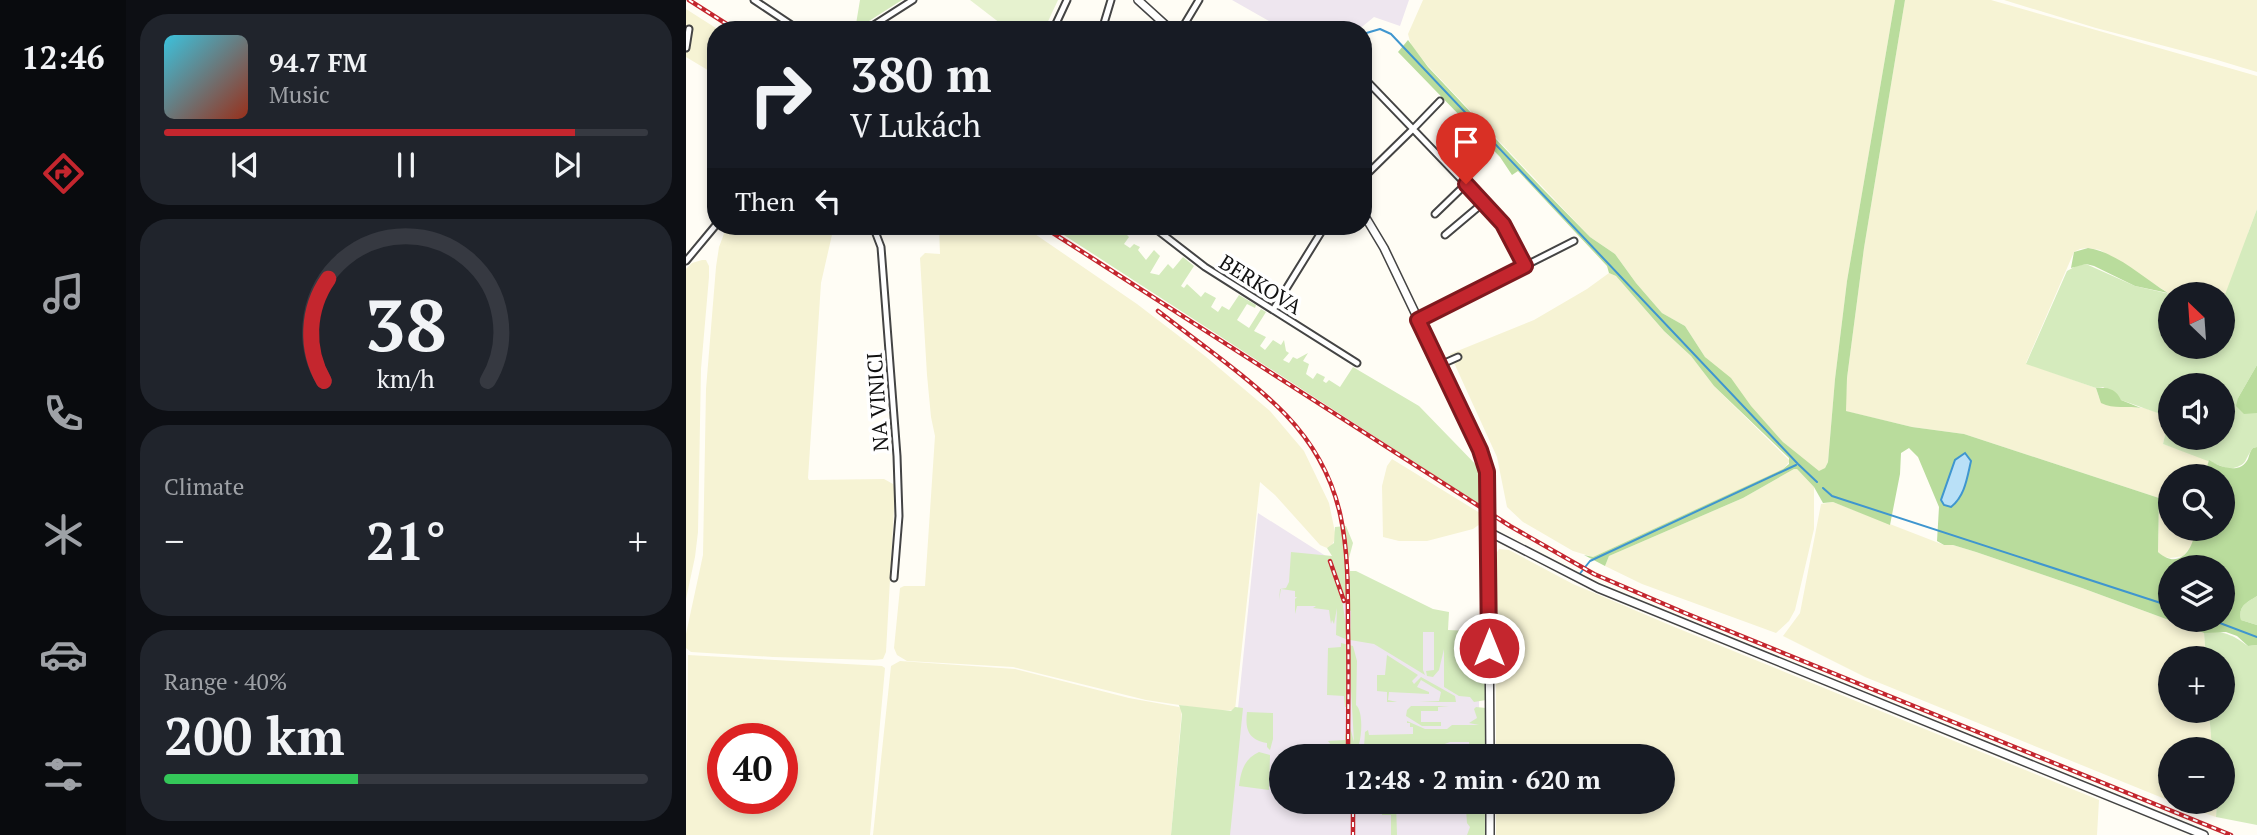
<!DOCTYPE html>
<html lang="en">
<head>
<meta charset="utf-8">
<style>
  :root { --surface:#171b24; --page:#20242c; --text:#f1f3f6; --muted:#9ea1a6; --line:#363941; --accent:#c4262e }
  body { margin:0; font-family:"PT Serif",serif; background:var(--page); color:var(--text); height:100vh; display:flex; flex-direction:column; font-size:26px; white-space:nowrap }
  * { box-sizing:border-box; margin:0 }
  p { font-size:23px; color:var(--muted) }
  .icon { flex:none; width:38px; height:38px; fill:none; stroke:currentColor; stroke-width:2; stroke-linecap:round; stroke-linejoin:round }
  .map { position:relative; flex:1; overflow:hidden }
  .sheet { display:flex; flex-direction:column; gap:14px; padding:14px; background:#0d0f14; width:560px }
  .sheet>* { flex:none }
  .banner { position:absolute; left:21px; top:21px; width:665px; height:214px; border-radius:28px; box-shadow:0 4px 10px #0003; background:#171b24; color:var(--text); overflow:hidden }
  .needle { width:46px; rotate:335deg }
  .buttons { position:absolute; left:1472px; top:282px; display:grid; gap:14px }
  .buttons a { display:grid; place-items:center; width:77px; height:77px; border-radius:50%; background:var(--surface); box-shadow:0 4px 10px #0003; font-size:35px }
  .speed { position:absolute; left:21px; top:723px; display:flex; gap:14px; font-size:35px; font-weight:700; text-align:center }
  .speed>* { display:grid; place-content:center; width:91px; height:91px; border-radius:50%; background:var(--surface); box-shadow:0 4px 10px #0003; line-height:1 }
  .speed .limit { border:10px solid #d22; background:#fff; color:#111 }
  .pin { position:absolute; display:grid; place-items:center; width:60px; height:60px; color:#fff; margin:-72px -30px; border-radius:50% 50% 50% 0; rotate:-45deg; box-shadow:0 0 7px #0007 }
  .pin .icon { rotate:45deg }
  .me { position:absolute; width:77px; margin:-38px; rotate:0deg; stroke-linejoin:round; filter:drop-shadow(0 0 5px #0008) }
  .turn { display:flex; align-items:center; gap:24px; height:147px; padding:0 28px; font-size:32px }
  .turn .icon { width:91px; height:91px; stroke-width:2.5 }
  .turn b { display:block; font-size:49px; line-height:60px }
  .then { display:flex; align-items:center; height:66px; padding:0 28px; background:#0003; gap:14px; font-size:26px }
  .big { font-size:52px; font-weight:800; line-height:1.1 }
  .sheet .card { flex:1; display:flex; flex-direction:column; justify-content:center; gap:10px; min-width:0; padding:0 24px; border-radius:28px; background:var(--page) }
  .sheet .dial { align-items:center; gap:0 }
  .dial svg { height:182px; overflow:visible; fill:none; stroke:var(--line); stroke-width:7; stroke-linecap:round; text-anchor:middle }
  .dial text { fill:var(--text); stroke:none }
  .song { display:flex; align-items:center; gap:21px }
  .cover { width:84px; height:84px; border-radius:10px; background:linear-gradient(135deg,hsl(190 70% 55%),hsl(10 70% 35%)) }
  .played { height:7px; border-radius:4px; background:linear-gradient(90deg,var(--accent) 85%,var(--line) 85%) }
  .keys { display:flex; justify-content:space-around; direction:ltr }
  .heat { display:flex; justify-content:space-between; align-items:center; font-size:38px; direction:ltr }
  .charge { height:10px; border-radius:5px; background:linear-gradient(90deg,#34c759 40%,var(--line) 0) }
  .trip { position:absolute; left:583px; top:744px; width:406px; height:70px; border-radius:35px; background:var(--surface); box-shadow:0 4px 10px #0003; font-weight:800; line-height:70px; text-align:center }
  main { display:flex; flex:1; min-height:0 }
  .dock { display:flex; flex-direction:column; width:126px; justify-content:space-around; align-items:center; background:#090b0e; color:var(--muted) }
  .dock .icon { width:49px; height:49px }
  .dock .on { color:var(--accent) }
  .dock b { font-size:32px; color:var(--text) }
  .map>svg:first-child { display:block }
  .industrial { fill:#eee6ef }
  .farmland { fill:#f6f3d4; fill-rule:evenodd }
  .green { fill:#d5ebbd; fill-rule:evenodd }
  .forest { fill:#b9dc9c; fill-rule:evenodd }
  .pitch { fill:#e6f2cf }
  .water { fill:#b9e0f7; stroke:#3f96cf; stroke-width:2 }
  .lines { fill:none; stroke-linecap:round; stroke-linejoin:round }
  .stream { stroke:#3f96cf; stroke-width:2 }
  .minor-casing { stroke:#444; stroke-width:9 }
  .tertiary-casing { stroke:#444; stroke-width:10 }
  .minor { stroke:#fff; stroke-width:5 }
  .tertiary { stroke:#fff; stroke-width:7 }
  .rail-casing { stroke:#c4262e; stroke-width:4.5 }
  .rail { stroke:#fff; stroke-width:2; stroke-dasharray:5; stroke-linecap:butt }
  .route-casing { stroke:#7f191e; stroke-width:18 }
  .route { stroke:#c4262e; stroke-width:12 }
  .labels { text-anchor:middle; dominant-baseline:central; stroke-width:7; stroke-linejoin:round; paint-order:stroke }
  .street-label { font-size:21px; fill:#111; stroke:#fff }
</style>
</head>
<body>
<main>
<nav class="dock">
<b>12:46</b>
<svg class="icon on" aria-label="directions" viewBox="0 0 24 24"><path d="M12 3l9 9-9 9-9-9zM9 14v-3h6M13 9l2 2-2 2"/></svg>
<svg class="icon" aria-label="music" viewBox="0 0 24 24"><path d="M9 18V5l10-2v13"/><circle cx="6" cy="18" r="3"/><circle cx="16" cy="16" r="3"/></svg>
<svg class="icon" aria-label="phone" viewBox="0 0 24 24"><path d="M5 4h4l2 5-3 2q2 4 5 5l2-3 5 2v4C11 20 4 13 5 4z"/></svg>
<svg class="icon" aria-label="climate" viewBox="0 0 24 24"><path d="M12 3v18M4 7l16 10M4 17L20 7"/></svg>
<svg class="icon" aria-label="car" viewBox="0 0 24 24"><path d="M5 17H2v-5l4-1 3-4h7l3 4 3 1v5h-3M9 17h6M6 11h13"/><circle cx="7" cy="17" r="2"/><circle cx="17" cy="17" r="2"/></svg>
<svg class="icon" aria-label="filters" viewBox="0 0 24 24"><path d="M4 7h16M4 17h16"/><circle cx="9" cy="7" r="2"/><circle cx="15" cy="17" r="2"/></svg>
</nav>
<section class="sheet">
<div class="card">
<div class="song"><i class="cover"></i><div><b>94.7 FM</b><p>Music</p></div></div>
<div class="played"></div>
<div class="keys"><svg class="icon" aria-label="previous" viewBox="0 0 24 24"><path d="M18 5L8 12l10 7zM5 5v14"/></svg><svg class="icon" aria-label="pause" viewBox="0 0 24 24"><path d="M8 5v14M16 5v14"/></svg><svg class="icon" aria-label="next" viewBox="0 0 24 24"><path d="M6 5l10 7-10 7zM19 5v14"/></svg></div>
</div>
<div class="card dial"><svg viewBox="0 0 100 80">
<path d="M14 69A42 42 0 1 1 86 69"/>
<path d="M14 69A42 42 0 0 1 16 24" stroke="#c4262e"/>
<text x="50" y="56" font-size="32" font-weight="700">38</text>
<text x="50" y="72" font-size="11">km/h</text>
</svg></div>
<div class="card"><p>Climate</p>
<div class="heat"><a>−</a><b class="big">21°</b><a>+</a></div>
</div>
<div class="card"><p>Range · 40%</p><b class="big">200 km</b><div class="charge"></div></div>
</section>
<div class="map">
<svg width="1571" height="835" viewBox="0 0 1571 835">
  <rect width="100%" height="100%" fill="#fffdf5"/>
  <!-- industrial -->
  <path class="industrial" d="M546 0H723L714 26 688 17 672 30H599Z
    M572 513 654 565 655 576 793 650V756H595V802H793L794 835H539Z"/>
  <!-- farmland -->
  <path class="farmland" d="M737 0H1209L1161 281 1149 379 1142 462 1139 468 1133 472 1129 470 1097 442 1019 357 999 326 976 313 950 283 929 254 904 237 742 66 725 45 722 34Z
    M1219 0H1305L1571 76V209L1562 233 1571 250V304L1537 317 1536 294H1484L1414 250 1401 248 1394 249 1388 252 1340 363 1410 388 1413 397 1438 406 1459 408 1483 417 1477 444 1523 460 1518 476H1484V528L1509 529 1508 543 1497 556 1484 558 1478 557 1472 552 1473 498 1278 434 1226 427 1159 411 1161 378 1178 248Z
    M1318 0H1571V72L1528 59 1410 28Z
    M0 9 33 30H30V75L0 57Z
    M41 226H148L135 283 122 478 123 480 198 479 207 484 209 490 200 652 197 659 188 660 87 657 5 652 0 648V634L17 555 20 389 30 267 33 247Z
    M253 226H335L346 232 451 304 519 356 584 411 618 451 643 503 650 537 645 547 641 548 634 545 589 495 574 482 549 710 533 711 460 700 327 667 239 662 221 661 211 655 208 648 214 588 218 586H239L249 436 245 417 241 375 234 258 239 253 254 254Z
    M16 260H20L23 266V277L15 369 12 532 9 557 0 599V269L6 263Z
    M923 273 930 276 978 331 1005 356 1028 386 1104 461 1097 469 907 557 887 551 837 522 821 507 811 457 764 354 848 320 901 289Z
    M706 459 794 513V524L787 529 741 541H713L697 537 696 486 701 466Z
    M1108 469H1111L1128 487V529L1109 610 1103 621 1090 633 956 584 919 566 923 556 1057 498Z
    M1147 502 1258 545H1267L1290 552 1396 588 1518 633 1520 658H1484V710L1523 711 1526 749H1484V801L1179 677 1097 636 1114 613 1135 504Z
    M813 549 823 550 887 584 986 626 1413 800 1411 835H810V802H976V756H810V554Z
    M2 655 196 666 199 668 184 835H0ZM37 738H96V798H37Z
    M214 661 329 669 443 698 493 707 496 709 485 835H187L205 666Z
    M1486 802H1531L1530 817 1512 811Z"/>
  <!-- green -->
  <path class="green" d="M174 0H216L183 21 173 30H169Z
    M1571 209V365L1552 398 1563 413H1571V447L1567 448C1557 461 1563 465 1543 469L1477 444 1483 417 1435 400 1417 387 1410 388 1340 364 1381 271 1390 266 1400 264 1449 286 1484 294V346H1536L1537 300ZM1484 385H1536V438H1484Z
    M364 226H445L446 227 441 235 443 237 438 244 444 248 448 244 454 247 452 250 460 260 468 250 474 256 464 273 473 275 482 264 487 269 497 257 508 266 495 286 498 288 501 284 515 297 519 292 530 298 525 307 532 312 536 306 543 310 553 295 570 305 569 308 561 304 551 320 563 328 575 309 580 312 568 331 580 337 574 346 579 350 587 340 595 345 598 340 600 351 603 353 597 360 603 363 607 357 611 359 622 353 617 361 623 364 620 374 627 379 631 373 639 377 637 381 640 383 643 380 654 387 667 367 733 406 797 472 799 479V508Z
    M660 526 667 543 663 558H660L661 576H664V571H670L747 609 763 612 762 630 785 631 784 644 788 647 790 631 800 632V700L788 702 784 697 773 696 758 687V649L753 670 747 677 741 676 740 671 748 670V632H737V670L739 675 688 644 664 640 665 611 662 610 645 561 643 562 656 599 662 640 650 635 651 608 648 624 646 620 645 624 643 610 627 608 630 606H611L609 614V599L611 597H609V591L595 589 593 600 594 589 600 588 603 582 605 552 646 556 641 548 648 543 649 527Z
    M1571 596V625L1555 620C1552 606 1560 603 1571 596Z
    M1523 631C1541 632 1548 636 1562 646L1571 645V825L1530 817 1531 802H1536V749H1526L1523 711 1536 710V658H1520L1518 633Z
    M655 643 667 646 671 661 670 705C677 711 676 734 673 744L645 745 642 741 659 740V733L663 744 664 727 668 742 663 654 662 707H659L658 696 641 695 642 648 655 647Z
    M701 655 732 675 726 681 728 684 735 677 769 696 770 702H733L753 701 755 692 735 680 731 687 743 692V694L703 692 702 700 711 702H701V692L691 691V675H699Z
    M493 705 545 711 549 707 557 708 544 835H485L496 714Z
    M725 706H763L752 707V711H735V722H755V726H736L720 716 721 710Z
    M790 707 800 708 801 756H784L783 742H764L756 745H718V756H681L678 747 679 732 682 730 683 735 727 734V727H724V723H721V721L739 729H761L766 725H793L783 723 791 718 788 709Z
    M561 712 587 713V739L584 750 581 747V743C562 740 559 729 561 712Z
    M573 752 584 755 583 790 553 786C555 771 558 759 573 752Z
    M696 802H710L711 835H705V815H696Z
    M754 802H801V835H781L784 827 781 823 780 809 760 808Z"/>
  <!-- forest -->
  <path class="forest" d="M1209 0H1219L1178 248 1161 378 1160 411 1226 427 1278 434 1473 498 1472 552C1493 571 1508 549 1509 529L1536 528V476H1518L1523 460C1534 467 1554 475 1562 459 1563 456 1564 451 1567 448L1571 447V596C1560 603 1552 606 1555 620L1571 625V645L1562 646 1551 636 1540 632 1518 633 1396 588 1290 552 1267 545H1258L1251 541 1253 507 1232 457 1223 448 1215 453 1214 474 1204 525 1147 502 1137 503 1128 487 1111 469H1108L1057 498 923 556 919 566 898 555 907 557 1097 469 1103 464V458L1028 386 1005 356 978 331 930 276 923 273 921 266 832 171 826 175 814 157 712 52 722 40 742 67 855 187 904 237 929 254 950 283 976 313 999 326 1019 357 1045 378 1065 406 1097 442 1133 471 1139 468 1142 462 1149 379 1161 281ZM1265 473 1273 500 1265 507 1259 487ZM1484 567H1536V620H1484Z
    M1402 248C1432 253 1456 277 1482 293L1449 286 1408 266 1400 264 1385 268 1388 252Z
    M1571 365V413L1558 414 1550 406 1552 398Z
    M1410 388C1422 387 1430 389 1435 400L1455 408C1441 405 1428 410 1415 403Z"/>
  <!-- pitch -->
  <path class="pitch" d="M284 0H372L358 30H323Z"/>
  <!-- water -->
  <path class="water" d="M1279 453 1285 461C1281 478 1279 496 1265 507L1258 505 1255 500 1269 460Z"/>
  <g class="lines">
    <!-- stream -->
    <path class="stream" d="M677 34 694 29 705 34 1112 464 1131 482
      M1137 488 1146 496 1484 606
      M892 576 904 561 1110 465
      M1526 620 1571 637"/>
    <defs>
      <path id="minor" d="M68 0 113 30
        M180 30 227 0
        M367 30 381 0
        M416 30 425 0
        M495 30 513 0
        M0 48 3 29
        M677 77 727 129 677 178
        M754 101 727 129 816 222 839 266
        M749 214 780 184
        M187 226 195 247 211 456 213 516 208 578
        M466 226 519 267 671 363
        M759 235 797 203
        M0 261 30 225
        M587 310 639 226
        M732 320 888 241
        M754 365 772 357"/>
      <path id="tertiary" d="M452 0 485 30
        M677 213 698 248 790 440 797 458 802 479 804 756
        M803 532 912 588 1518 835
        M804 802V835"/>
    </defs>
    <!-- minor casing -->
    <use href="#minor" class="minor-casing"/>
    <!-- tertiary casing -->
    <use href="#tertiary" class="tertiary-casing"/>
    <!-- minor -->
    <use href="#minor" class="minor"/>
    <!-- tertiary -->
    <use href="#tertiary" class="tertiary"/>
    <defs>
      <path id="rail" d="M3 0 50 30
        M356 226 824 526 908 574 999 613 1545 835
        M472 311C513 343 564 378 600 415 662 480 662 545 662 628 663 671 662 713 662 756
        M644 561 658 601
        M667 802V835"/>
    </defs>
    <!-- rail casing -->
    <use href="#rail" class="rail-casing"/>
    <!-- rail -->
    <use href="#rail" class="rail"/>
  </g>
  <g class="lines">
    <defs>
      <path id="route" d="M780 184 817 224 839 266 732 320 794 450 801 472 803 648"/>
    </defs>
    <!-- route casing -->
    <use href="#route" class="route-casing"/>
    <!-- route -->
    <use href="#route" class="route"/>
  </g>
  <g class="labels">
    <!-- street labels -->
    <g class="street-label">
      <text transform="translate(575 284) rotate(32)">BERKOVA</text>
      <text transform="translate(191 402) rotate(-94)">NA VINICI</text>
    </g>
  </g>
</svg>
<div class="buttons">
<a><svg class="needle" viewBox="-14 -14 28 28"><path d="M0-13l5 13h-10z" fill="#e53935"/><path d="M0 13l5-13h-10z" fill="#9ea1a6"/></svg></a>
<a><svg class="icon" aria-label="sound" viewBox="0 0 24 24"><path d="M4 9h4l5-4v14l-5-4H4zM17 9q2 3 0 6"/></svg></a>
<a><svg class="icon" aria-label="search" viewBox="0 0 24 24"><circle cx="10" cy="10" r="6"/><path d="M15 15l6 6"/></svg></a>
<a><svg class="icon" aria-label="layers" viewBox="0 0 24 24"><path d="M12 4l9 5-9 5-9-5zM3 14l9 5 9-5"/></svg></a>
<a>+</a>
<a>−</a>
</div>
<div class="speed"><div class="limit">40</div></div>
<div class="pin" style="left:780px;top:184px;background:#d93025"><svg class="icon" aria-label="arrive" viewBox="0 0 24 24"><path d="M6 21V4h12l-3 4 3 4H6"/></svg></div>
<svg class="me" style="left:803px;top:648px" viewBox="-20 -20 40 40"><circle r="17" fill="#c4262e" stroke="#fff" stroke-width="3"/><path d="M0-11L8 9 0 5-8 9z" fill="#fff"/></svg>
<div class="trip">12:48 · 2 min · 620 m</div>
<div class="banner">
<div class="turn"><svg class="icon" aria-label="right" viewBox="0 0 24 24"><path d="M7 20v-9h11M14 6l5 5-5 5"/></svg><div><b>380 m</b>V Lukách</div></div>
<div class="then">Then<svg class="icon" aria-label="left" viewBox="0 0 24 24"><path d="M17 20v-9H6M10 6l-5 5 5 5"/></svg></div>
</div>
</div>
</main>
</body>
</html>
